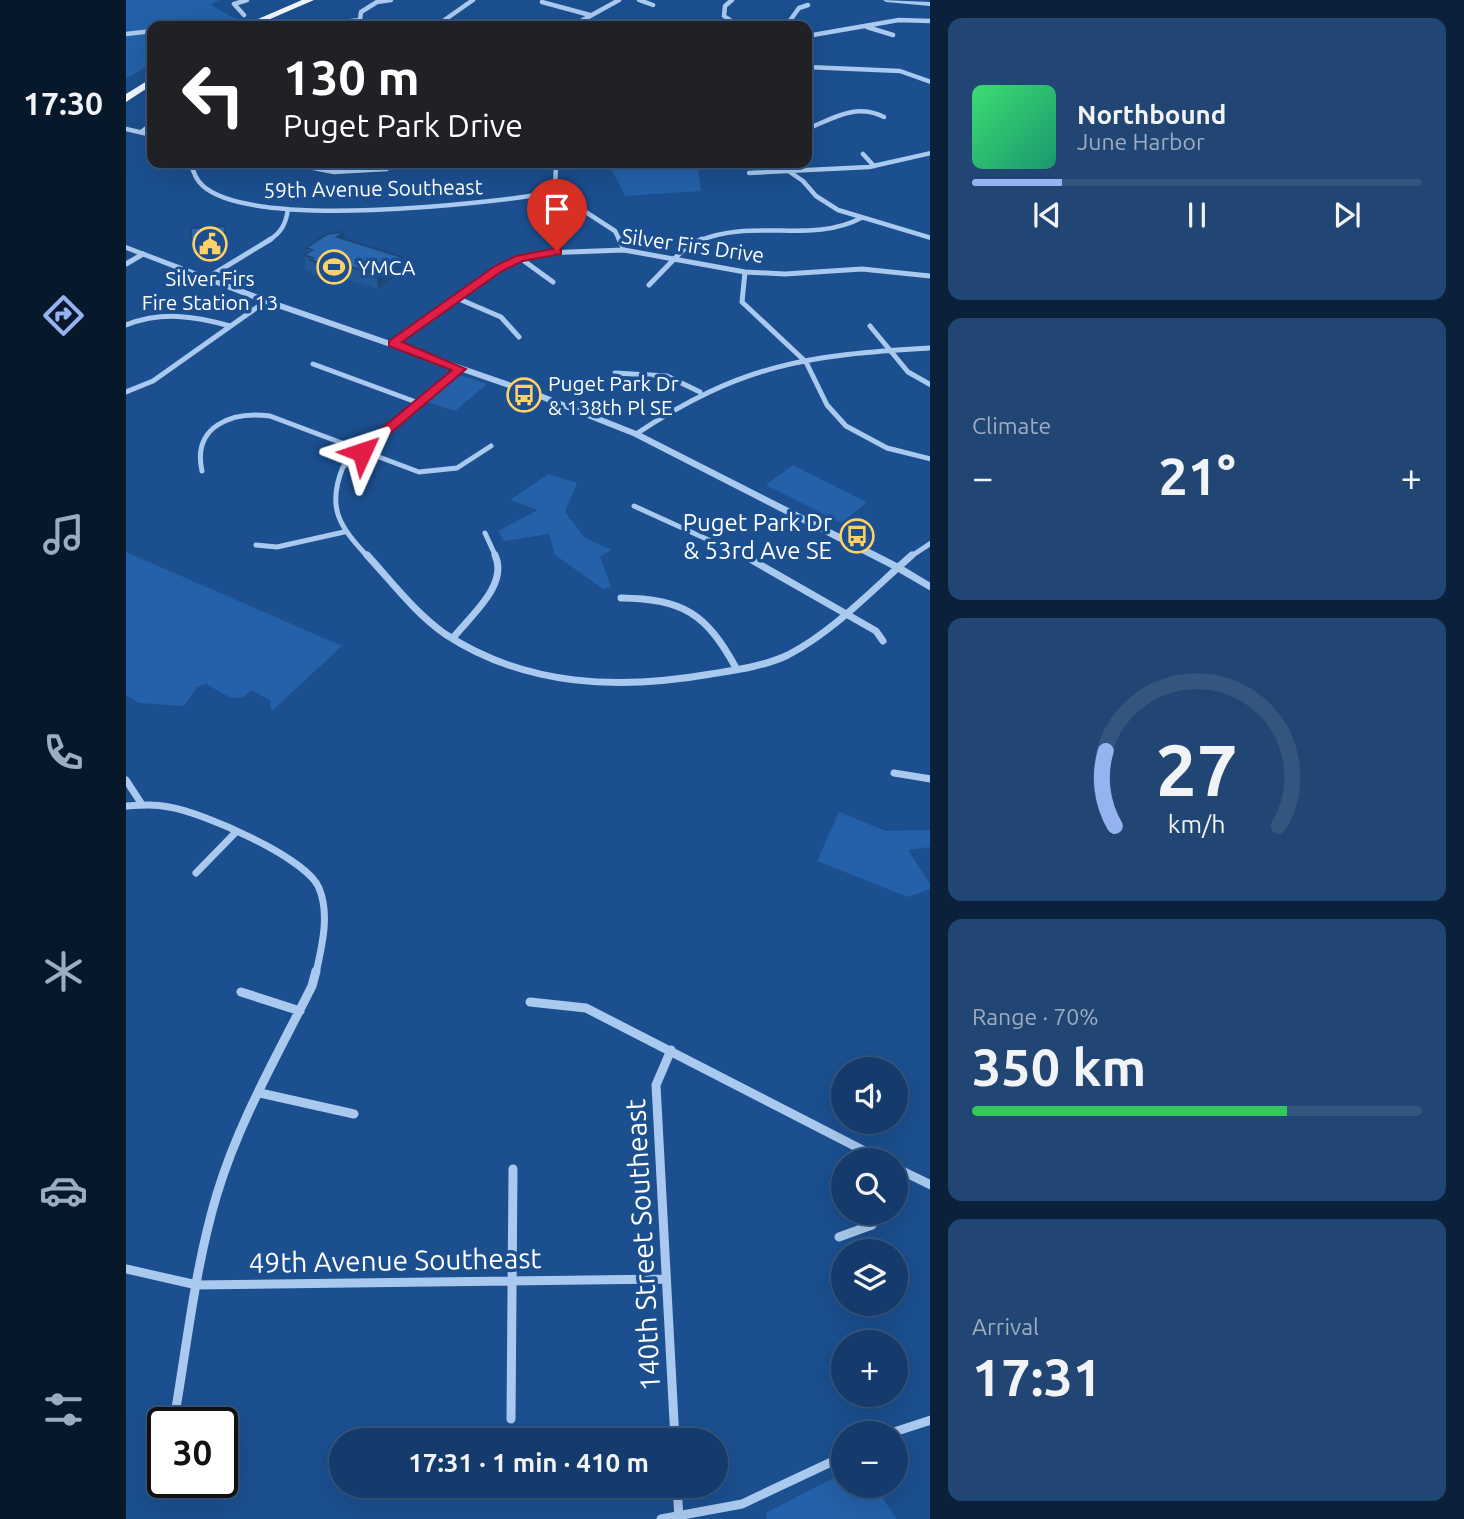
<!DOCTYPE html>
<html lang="en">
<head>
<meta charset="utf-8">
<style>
  :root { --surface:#143b6b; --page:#214673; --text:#f1f3f6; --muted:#9dadc1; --line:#33557e; --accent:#95b2f1 }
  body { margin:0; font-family:Ubuntu,sans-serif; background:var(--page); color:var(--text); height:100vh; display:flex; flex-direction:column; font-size:26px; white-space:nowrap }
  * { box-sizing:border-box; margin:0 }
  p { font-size:23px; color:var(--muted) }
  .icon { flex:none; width:38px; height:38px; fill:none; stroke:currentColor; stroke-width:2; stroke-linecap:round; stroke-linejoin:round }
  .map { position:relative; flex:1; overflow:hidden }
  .panel { display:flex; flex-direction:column; gap:18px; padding:18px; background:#0b203b; width:534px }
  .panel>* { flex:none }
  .top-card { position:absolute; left:21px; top:21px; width:665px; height:147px; border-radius:14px; box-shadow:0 7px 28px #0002,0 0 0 2px var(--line); background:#202124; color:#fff; overflow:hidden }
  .fabs { position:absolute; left:705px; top:1057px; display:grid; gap:14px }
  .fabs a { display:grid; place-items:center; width:77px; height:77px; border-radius:50%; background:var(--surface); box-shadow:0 7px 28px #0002,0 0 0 2px var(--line); font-size:35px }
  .speed { position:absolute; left:21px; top:1407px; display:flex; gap:14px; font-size:35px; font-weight:700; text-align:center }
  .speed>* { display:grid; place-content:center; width:91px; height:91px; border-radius:50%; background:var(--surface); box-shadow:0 7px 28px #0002,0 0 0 2px var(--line); line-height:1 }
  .speed .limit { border:4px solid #111; border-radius:10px; background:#fff; color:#111 }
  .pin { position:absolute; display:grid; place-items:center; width:60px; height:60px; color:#fff; margin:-72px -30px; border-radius:50% 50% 50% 0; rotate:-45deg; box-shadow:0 0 7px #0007 }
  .pin .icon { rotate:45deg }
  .me { position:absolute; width:77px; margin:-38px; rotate:48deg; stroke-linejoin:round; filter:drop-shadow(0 0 5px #0008) }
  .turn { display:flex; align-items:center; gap:24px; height:147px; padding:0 21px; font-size:32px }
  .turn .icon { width:91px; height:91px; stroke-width:2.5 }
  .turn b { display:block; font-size:49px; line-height:60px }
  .big { font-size:52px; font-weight:700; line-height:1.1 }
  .panel .widget { flex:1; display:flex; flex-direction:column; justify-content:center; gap:10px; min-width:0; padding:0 24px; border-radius:14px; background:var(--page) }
  .panel .dial { align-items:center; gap:0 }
  .dial svg { height:182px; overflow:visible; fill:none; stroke:var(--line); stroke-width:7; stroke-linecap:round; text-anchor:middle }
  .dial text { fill:var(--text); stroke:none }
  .song { display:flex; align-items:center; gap:21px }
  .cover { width:84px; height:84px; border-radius:10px; background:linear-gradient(135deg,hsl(140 70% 55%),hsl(160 70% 35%)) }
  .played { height:7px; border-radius:4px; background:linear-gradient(90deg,var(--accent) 20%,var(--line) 20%) }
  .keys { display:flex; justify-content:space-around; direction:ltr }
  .heat { display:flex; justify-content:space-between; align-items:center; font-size:38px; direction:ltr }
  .charge { height:10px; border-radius:5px; background:linear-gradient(90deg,#34c759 70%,var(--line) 0) }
  .trip { position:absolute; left:203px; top:1428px; width:399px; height:70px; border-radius:35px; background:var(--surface); box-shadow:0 7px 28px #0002,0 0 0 2px var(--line); font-weight:700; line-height:70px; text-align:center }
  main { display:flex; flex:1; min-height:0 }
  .tab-bar { display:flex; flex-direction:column; width:126px; justify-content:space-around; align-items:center; background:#08182b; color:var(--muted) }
  .tab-bar .icon { width:49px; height:49px }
  .tab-bar .selected { color:var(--accent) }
  .tab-bar b { font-size:32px; color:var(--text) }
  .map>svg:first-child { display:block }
  .green { fill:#2461a8 }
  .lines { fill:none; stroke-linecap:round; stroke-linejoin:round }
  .minor-far3 { stroke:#a9c9ee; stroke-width:4.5 }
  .minor-far2 { stroke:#a9c9ee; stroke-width:5 }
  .minor-far1 { stroke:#a9c9ee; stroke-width:7 }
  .minor { stroke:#a9c9ee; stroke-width:9 }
  .tertiary { fill:#a9c9ee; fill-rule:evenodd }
  .primary { fill:#f0f6ff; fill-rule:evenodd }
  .wall { fill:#245895 }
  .shaded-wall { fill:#1d4779 }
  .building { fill:#2a66ad; stroke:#1d4779; stroke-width:2 }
  .route { fill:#e11d48; stroke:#92132f; stroke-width:2 }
  .labels { text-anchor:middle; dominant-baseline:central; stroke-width:7; stroke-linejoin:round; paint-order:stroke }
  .far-street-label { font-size:21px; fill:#fff; stroke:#1b4f8f }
  .far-poi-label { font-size:21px; fill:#fff; stroke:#1b4f8f; text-anchor:start }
  .poi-label { font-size:24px; fill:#fff; stroke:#1b4f8f; text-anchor:end }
  .near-street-label { font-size:28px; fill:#fff; stroke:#1b4f8f }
</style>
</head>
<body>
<main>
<nav class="tab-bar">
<b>17:30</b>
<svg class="icon selected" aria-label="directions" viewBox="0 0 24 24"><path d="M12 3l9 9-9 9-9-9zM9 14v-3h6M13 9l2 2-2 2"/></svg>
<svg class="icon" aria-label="music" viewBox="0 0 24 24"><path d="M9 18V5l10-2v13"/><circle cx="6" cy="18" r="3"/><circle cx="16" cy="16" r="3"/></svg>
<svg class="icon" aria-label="phone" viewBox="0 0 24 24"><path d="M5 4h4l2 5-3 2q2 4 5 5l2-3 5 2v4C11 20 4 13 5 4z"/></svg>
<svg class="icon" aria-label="climate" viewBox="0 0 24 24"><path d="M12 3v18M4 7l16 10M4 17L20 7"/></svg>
<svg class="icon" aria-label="car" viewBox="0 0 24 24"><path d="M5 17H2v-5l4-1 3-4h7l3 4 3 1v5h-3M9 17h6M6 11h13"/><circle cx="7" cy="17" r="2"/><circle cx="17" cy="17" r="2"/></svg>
<svg class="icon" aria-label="filters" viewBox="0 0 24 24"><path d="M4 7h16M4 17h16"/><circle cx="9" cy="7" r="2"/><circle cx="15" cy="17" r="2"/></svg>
</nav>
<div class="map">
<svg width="805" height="1519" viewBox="0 0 805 1519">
  <rect width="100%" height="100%" fill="#1b4f8f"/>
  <!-- green -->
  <path class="green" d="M0 0H93L85 5 110 19 94 26H26V63L0 79Z
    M533 163 571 165 575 191 499 196 483 165Z
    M337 376 361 384 329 411 302 402 329 377Z
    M667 465 741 502 715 523 640 485Z
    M422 474 451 483 439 512 459 538 486 550 474 556 485 587 477 589 429 555 423 534 378 541 372 531 412 510 384 500Z
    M0 552 216 646 147 710 144 708 145 701 126 690 116 698 103 697 80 684 71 687 58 706 13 703 0 695Z
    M713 812 760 831 804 830V847L782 850 804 884V889L782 897 691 861Z
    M717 1473 718 1486H748L771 1519H640V1513Z"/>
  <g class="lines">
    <!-- minor-far3 -->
    <path class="minor-far3" d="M513 0 527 5
      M606 0 599 6 598 16 613 26
      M416 2 464 15
      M118 15 108 4 121 0
      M208 23 234 20
      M241 26 234 20 235 12 251 2 265 0
      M310 26 347 0
      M446 26 493 0
      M660 26 673 8 682 5
      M741 27 767 35
      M0 34 26 31
      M681 36 773 20 805 21
      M681 67 774 71 805 82
      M0 129 26 135
      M681 129C708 118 729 103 758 117
      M15 132 26 124
      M737 154 748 166
      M65 163C67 172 70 180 77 186 127 230 362 204 429 192
      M162 163 208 172 261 169
      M430 163 429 192 489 231 494 241
      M659 163 661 170 677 181 690 196 712 210 805 238
      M623 173 743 167 805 153
      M142 241C155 233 160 224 162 209
      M573 241C625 218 687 244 735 218"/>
    <!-- minor-far2 -->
    <path class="minor-far2" d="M493 239 498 250
      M394 258 427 282
      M0 264 17 254
      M619 272 616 302 680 362 701 405 720 426 761 448 805 459
      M81 278 145 239
      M523 285 557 250 576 239
      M333 299 375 317 393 337
      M0 325C36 311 68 316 104 326
      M744 326 782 372 805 385
      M267 343 372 269 394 258 417 253 498 250 619 272 659 274 736 269 805 276
      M187 364 290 402
      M489 373 541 376 574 392
      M0 392 27 381 140 301
      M510 434C616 364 681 355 805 348
      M76 471C66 426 106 411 144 416L293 472 331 468 365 446
      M508 506 620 557
      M359 533 370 557
      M130 545 151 547 218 532
      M242 557C214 527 200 508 217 467L334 369
      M784 557 805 543"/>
    <!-- minor-far1 -->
    <path class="minor-far1" d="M241 555C266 582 289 613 319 634 400 687 493 690 585 674 610 670 639 666 662 655 708 631 747 589 786 555
      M617 555 750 631 757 641
      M495 598C557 599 580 613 610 668
      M327 638C344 616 383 585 369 555
      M768 773 805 779
      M0 780 15 803
      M0 806C15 805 28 804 43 807 76 812 181 858 193 888 204 914 196 946 190 973
      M70 873 109 833"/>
    <!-- minor -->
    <path class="minor" d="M115 992 174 1011
      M404 1002 460 1008 756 1160
      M545 1050 530 1085 549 1440
      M134 1093 228 1114
      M770 1168 805 1185
      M713 1237 746 1225 753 1213
      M0 1269 71 1285 539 1279
      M50 1408C62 1337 70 1263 91 1194 113 1121 152 1054 186 986L190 971
      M385 1419 387 1169
      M765 1433 805 1420
      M551 1486 553 1518
      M535 1519 616 1504 718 1456"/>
    <!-- tertiary -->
    <path class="tertiary" d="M757 0 805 2V6L760 2Z
      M0 245 143 299 412 392 513 432 775 565 805 583V591L767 569 507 436 406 396 137 303 0 250Z"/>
    <!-- primary -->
    <path class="primary" d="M176 0H188L128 26H116Z
      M26 78V85L0 102V94Z"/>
  </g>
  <!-- wall -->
  <path class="wall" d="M99 226 101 237V248L67 251 65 240Z
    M218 239 277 271 252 289 220 279H201L186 274V271L180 269 178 255 181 254 180 248Z"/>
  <!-- shaded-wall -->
  <path class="shaded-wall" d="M99 226 101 237V248L99 238Z
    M218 232 219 246 211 237Z
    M276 257 277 271 252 289 251 275Z"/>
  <!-- building -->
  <path class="building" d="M99 226V238L65 240V228Z
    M218 232 211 237 276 257 251 275 218 265H199L184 260 187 258 178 255 186 250 180 248 201 234Z"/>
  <!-- route -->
  <path class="route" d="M431 248 435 249V254L397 261 376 271 276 342 340 369 240 454H231V449L326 370 263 346V341L369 266 390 256Z"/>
  <!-- icons -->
  <defs>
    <symbol id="civic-ring" viewBox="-11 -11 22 22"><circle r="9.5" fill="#1b4f8f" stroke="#ffd166" stroke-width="1.5"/><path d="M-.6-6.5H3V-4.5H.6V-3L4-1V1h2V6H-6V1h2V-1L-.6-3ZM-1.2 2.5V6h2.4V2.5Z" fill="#ffd166"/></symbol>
    <symbol id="stadium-ring" viewBox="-11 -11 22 22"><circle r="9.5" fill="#1b4f8f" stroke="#ffd166" stroke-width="1.5"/><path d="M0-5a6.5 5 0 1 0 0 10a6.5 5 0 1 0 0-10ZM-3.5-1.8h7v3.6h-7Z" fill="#ffd166"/></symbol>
    <symbol id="bus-ring" viewBox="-11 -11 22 22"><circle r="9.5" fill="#1b4f8f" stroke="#ffd166" stroke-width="1.5"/><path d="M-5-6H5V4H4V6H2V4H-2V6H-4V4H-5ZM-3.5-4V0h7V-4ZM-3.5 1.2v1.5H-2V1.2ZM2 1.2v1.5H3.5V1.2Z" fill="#ffd166"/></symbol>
  </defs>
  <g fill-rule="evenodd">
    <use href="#civic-ring" x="65" y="225" width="38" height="38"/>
    <use href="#stadium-ring" x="189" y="248" width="38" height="38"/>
    <use href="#bus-ring" x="379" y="376" width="38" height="38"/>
    <use href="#bus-ring" x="712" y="517" width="38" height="38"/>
  </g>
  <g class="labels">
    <!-- far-street labels -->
    <g class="far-street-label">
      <text transform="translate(247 188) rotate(-1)">59th Avenue Southeast</text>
      <text transform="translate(567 245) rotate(8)">Silver Firs Drive</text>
    </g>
    <!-- far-poi labels -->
    <g class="far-poi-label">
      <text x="232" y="267">YMCA</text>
      <text x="84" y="278" text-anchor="middle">Silver Firs<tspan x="84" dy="24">Fire Station 13</tspan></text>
      <text x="422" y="383">Puget Park Dr<tspan x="422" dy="24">&amp; 138th Pl SE</tspan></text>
    </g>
    <!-- poi labels -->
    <g class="poi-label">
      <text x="706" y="522">Puget Park Dr<tspan x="706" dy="28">&amp; 53rd Ave SE</tspan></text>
    </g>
    <!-- near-street labels -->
    <g class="near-street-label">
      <text transform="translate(516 1245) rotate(-93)">140th Street Southeast</text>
      <text transform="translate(269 1260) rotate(-1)">49th Avenue Southeast</text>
    </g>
  </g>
</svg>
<div class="fabs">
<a><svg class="icon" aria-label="sound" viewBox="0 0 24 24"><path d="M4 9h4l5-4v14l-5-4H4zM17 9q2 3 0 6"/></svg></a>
<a><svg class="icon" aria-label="search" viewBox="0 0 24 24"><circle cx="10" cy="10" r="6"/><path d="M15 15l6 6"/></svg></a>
<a><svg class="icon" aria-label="layers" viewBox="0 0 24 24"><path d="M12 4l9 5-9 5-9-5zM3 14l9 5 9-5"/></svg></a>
<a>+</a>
<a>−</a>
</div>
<div class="speed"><div class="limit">30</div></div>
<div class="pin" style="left:431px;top:251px;background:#d93025"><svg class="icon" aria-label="arrive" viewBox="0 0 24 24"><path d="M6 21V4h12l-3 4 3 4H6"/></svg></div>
<svg class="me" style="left:236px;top:452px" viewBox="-20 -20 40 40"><path d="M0-17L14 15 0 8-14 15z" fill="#e11d48" stroke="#fff" stroke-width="4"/></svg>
<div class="trip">17:31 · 1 min · 410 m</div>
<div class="top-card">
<div class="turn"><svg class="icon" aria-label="left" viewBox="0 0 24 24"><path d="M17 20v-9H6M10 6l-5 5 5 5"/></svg><div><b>130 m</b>Puget Park Drive</div></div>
</div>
</div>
<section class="panel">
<div class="widget">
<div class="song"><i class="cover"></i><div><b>Northbound</b><p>June Harbor</p></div></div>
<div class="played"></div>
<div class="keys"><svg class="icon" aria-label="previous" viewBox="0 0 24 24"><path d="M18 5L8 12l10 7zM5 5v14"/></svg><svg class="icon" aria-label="pause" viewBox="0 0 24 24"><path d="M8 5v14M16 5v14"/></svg><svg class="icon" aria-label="next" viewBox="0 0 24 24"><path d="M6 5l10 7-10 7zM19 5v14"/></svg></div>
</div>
<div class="widget"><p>Climate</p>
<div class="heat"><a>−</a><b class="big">21°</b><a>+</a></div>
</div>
<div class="widget dial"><svg viewBox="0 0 100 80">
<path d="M14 69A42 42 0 1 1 86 69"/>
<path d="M14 69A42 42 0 0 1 10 36" stroke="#95b2f1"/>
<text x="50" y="56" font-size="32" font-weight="700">27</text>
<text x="50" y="72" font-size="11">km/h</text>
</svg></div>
<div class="widget"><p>Range · 70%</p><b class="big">350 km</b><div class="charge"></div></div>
<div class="widget"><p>Arrival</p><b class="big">17:31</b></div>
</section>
</main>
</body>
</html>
